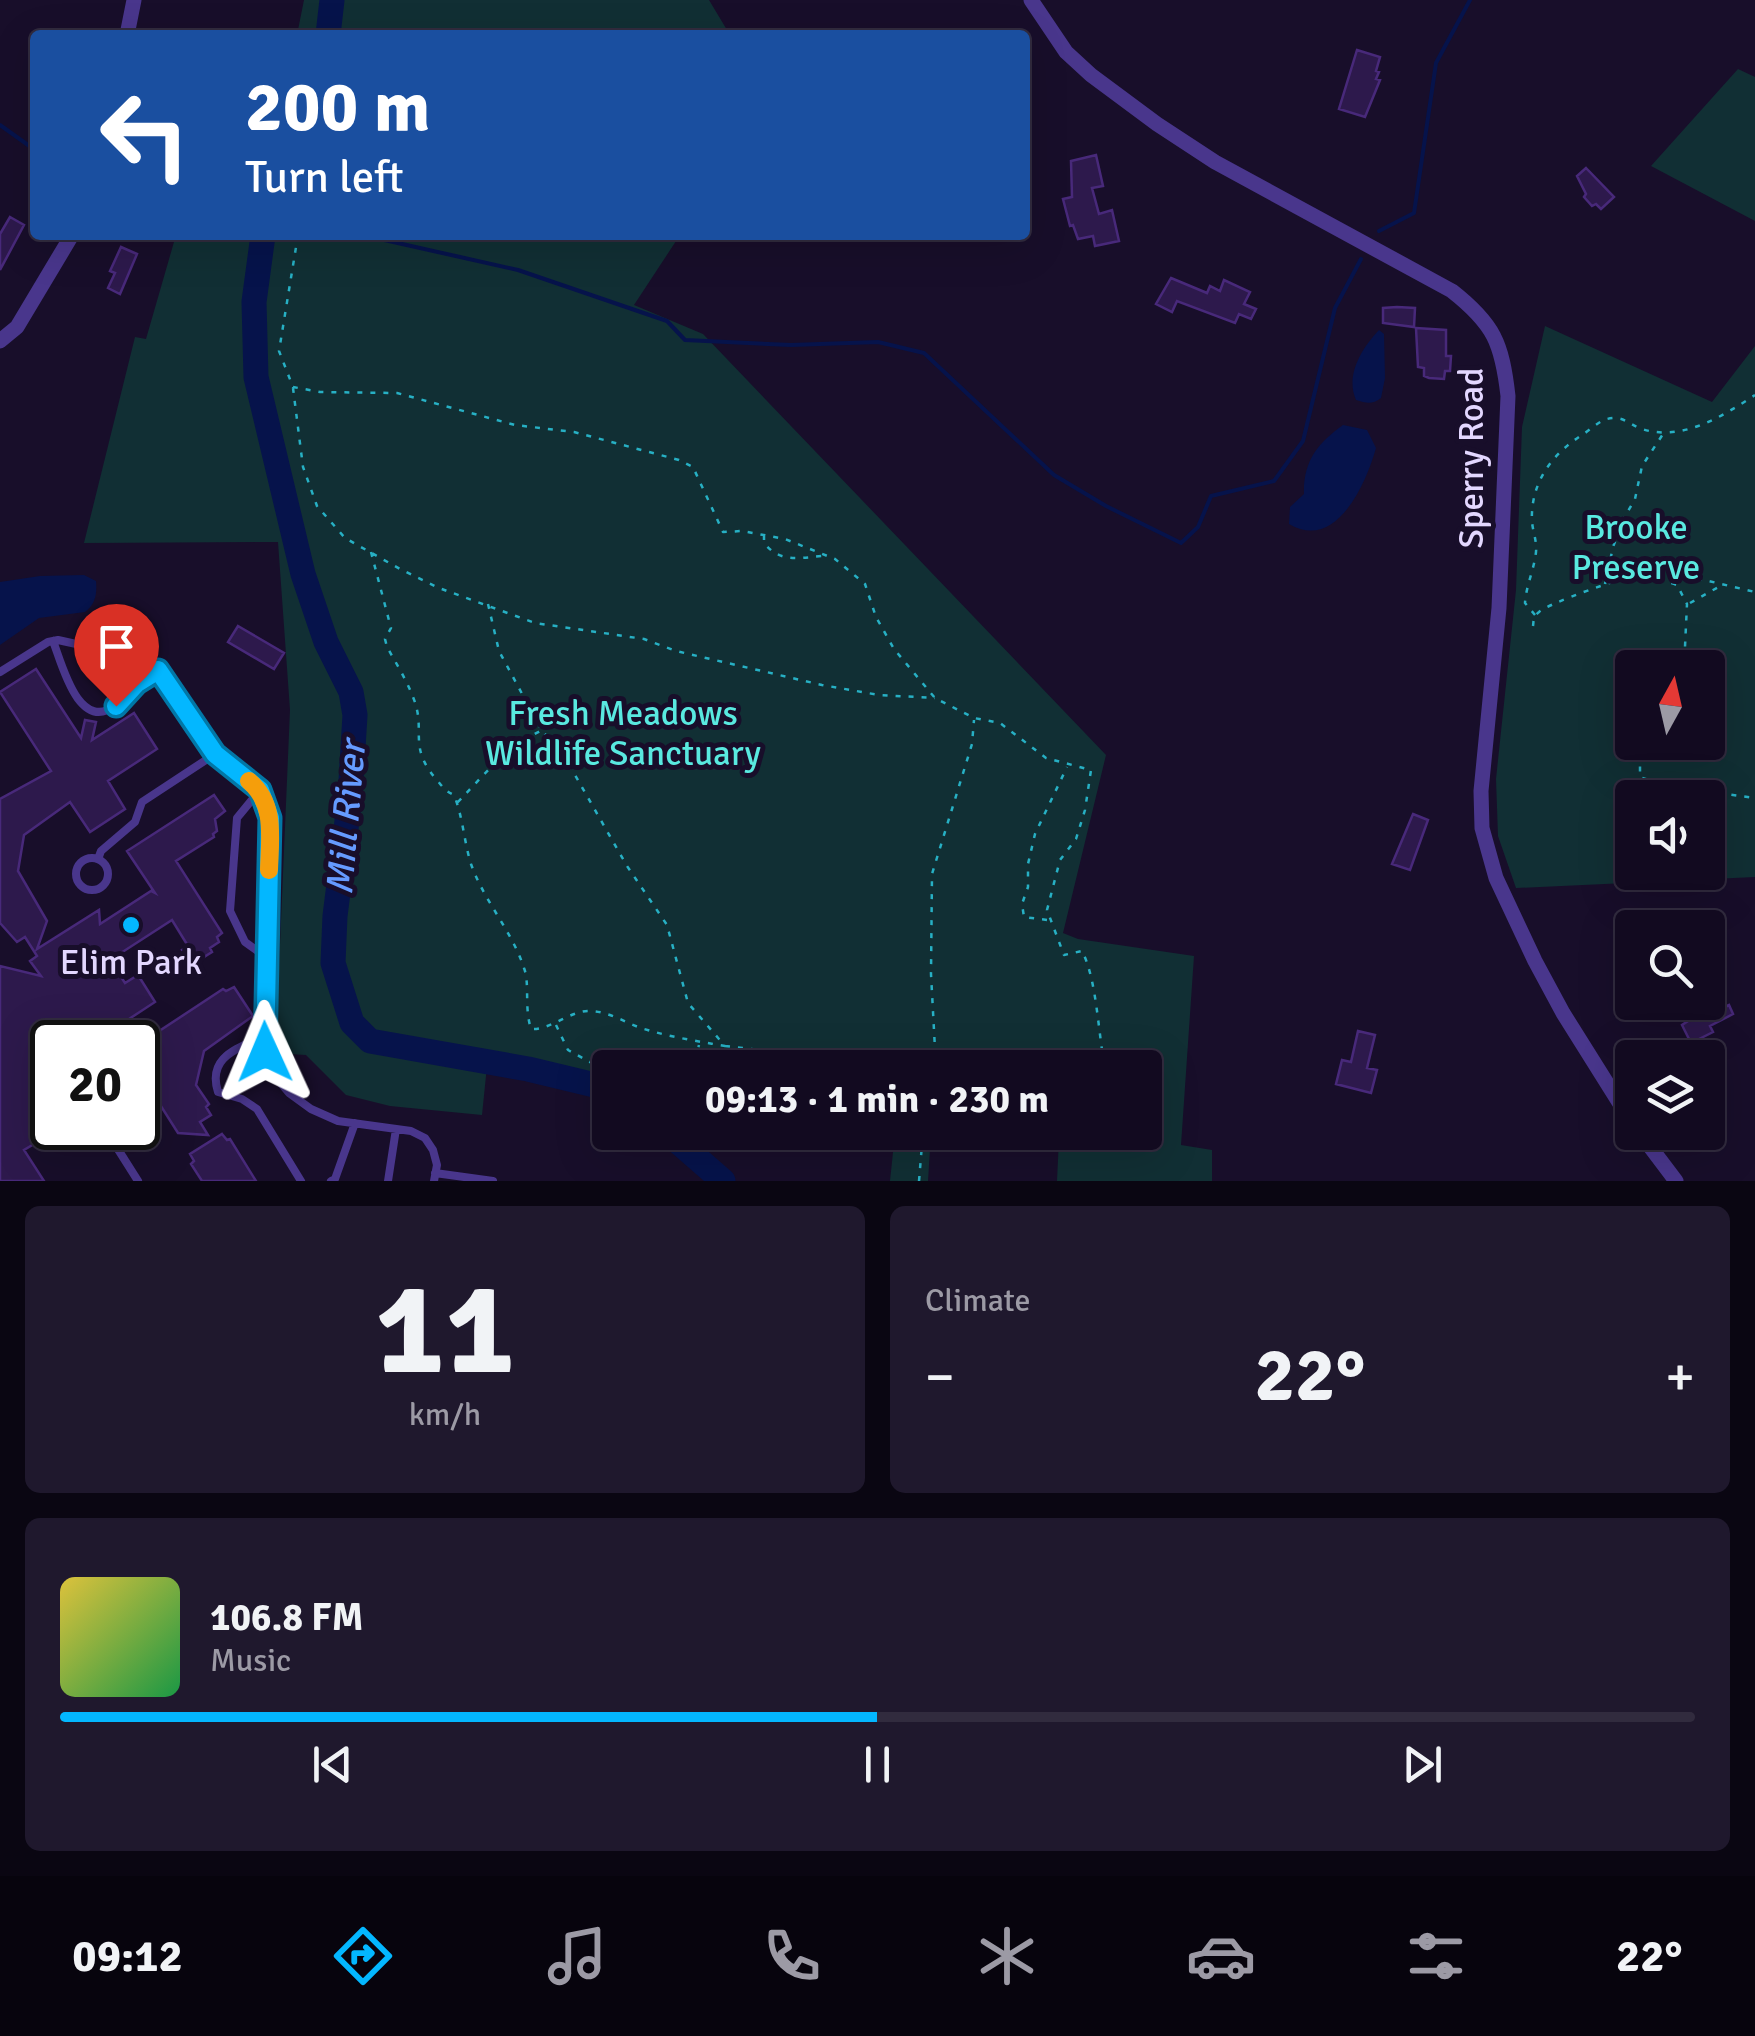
<!DOCTYPE html>
<html lang="en">
<head>
<meta charset="utf-8">
<style>
  :root { --surface:#120a20; --page:#1f182d; --text:#f1f3f6; --muted:#9c9aa5; --line:#312b3e; --accent:#03b7ff }
  body { margin:0; font-family:Signika,sans-serif; background:var(--page); color:var(--text); height:100vh; display:flex; flex-direction:column; font-size:38px; white-space:nowrap }
  * { box-sizing:border-box; margin:0 }
  p { font-size:32px; color:var(--muted) }
  .icon { flex:none; width:55px; height:55px; fill:none; stroke:currentColor; stroke-width:2; stroke-linecap:round; stroke-linejoin:round }
  .map { position:relative; height:1181px; overflow:hidden }
  .drawer { display:flex; flex-direction:column; gap:25px; padding:25px; background:#0a0612; flex:1 }
  .drawer>* { flex:none }
  .guide { position:absolute; left:30px; top:30px; width:1000px; height:210px; border-radius:10px; box-shadow:0 10px 40px #0002,0 0 0 2px var(--line); background:#1a4fa0; color:#fff; overflow:hidden }
  .needle { width:65px; rotate:8deg }
  .controls { position:absolute; left:1615px; top:650px; display:grid; gap:20px }
  .controls a { display:grid; place-items:center; width:110px; height:110px; border-radius:10px; background:var(--surface); box-shadow:0 10px 40px #0002,0 0 0 2px var(--line); font-size:50px }
  .speed { position:absolute; left:30px; top:1020px; display:flex; gap:20px; font-size:50px; font-weight:700; text-align:center }
  .speed>* { display:grid; place-content:center; width:130px; height:130px; border-radius:50%; background:var(--surface); box-shadow:0 10px 40px #0002,0 0 0 2px var(--line); line-height:1 }
  .speed .limit { border:5px solid #111; border-radius:15px; background:#fff; color:#111 }
  .pin { position:absolute; display:grid; place-items:center; width:85px; height:85px; color:#fff; margin:-102px -42px; border-radius:50% 50% 50% 0; rotate:-45deg; box-shadow:0 0 10px #0007 }
  .pin .icon { rotate:45deg }
  .me { position:absolute; width:110px; margin:-55px; rotate:359deg; stroke-linejoin:round; filter:drop-shadow(0 0 8px #0008) }
  .turn { display:flex; align-items:center; gap:35px; height:210px; padding:0 50px; font-size:45px }
  .turn .icon { width:130px; height:130px; stroke-width:2.5 }
  .turn b { display:block; font-size:70px; line-height:85px }
  .big { font-size:75px; font-weight:700; line-height:1.1 }
  .drawer .tile { flex:1; display:flex; flex-direction:column; justify-content:center; gap:15px; min-width:0; padding:0 35px; border-radius:15px; background:var(--page) }
  .drawer .dial { align-items:center; gap:0 }
  .dial b { font-size:130px; line-height:1 }
  .song { display:flex; align-items:center; gap:30px }
  .cover { width:120px; height:120px; border-radius:15px; background:linear-gradient(135deg,hsl(50 70% 55%),hsl(140 70% 35%)) }
  .played { height:10px; border-radius:5px; background:linear-gradient(90deg,var(--accent) 50%,var(--line) 50%) }
  .keys { display:flex; justify-content:space-around; direction:ltr }
  .heat { display:flex; justify-content:space-between; align-items:center; font-size:55px; direction:ltr }
  .drawer .tiles { flex:1; display:grid; gap:25px; grid-template-columns:1fr 1fr }
  .tile:last-child { grid-column:span 2 }
  .trip { position:absolute; left:592px; top:1050px; width:570px; height:100px; border-radius:10px; background:var(--surface); box-shadow:0 10px 40px #0002,0 0 0 2px var(--line); font-weight:700; line-height:100px; text-align:center }
  .tabs { display:flex; height:160px; justify-content:space-around; align-items:center; background:#07040d; color:var(--muted) }
  .tabs .icon { width:70px; height:70px }
  .tabs .selected { color:var(--accent) }
  .tabs b { font-size:45px; color:var(--text) }
  .map>svg:first-child { display:block }
  .green { fill:#112f34; fill-rule:evenodd }
  .water { fill:#06134b }
  .lines { fill:none; stroke-linecap:round; stroke-linejoin:round }
  .stream { stroke:#06134b; stroke-width:4 }
  .river { stroke:#06134b; stroke-width:25 }
  .building { fill:#2d194c; stroke:#48297a; stroke-width:2.5 }
  .path { stroke:#27b0c4; stroke-width:2.5; stroke-dasharray:5 8; stroke-linecap:butt }
  .service { stroke:#49368c; stroke-width:8 }
  .minor { stroke:#49368c; stroke-width:15 }
  .route-casing { stroke:#0277a6; stroke-width:25 }
  .route { stroke:#03b7ff; stroke-width:18 }
  .slow { stroke:#f59e0b; stroke-width:18 }
  .poi-dot { fill:#03b7ff; stroke:#180e2a; stroke-width:4 }
  .labels { text-anchor:middle; dominant-baseline:central; stroke-width:10; stroke-linejoin:round; paint-order:stroke }
  .street-label { font-size:35px; fill:#e3d7ff; stroke:#180e2a }
  .park-label { font-size:35px; fill:#59e9e0; stroke:#180e2a }
  .poi-label { font-size:35px; fill:#e3d7ff; stroke:#180e2a }
  .water-label { font-size:38px; font-style:italic; fill:#659bff; stroke:#180e2a }
</style>
</head>
<body>
<div class="map">
<svg width="1755" height="1181" viewBox="0 0 1755 1181">
  <rect width="100%" height="100%" fill="#180e2a"/>
  <!-- green -->
  <path class="green" d="M304 0H709L730 35H297Z
    M1738 69 1755 77V221L1651 166Z
    M176 235H680L634 305 703 334 1106 755 1063 933 1078 939 1194 956 1181 1145 1212 1150V1181H1057L1059 1138 964 1133 1145 1132V1068H610V1102L572 1084 487 1066 482 1115 390 1106 346 1095 306 1055 289 1054 276 1038 290 710 278 542 84 543 135 337 146 339Z
    M1545 326 1712 402 1755 346V877L1516 888 1498 836 1496 779 1516 590 1522 427ZM1632 668H1708V742H1632ZM1632 798H1708V872H1632Z
    M895 1133H931L928 1181H890Z"/>
  <!-- water -->
  <path class="water" d="M1379 330 1384 334 1385 378 1381 398C1372 405 1366 403 1356 400 1345 375 1362 348 1379 330Z
    M1343 425 1367 430 1376 448C1366 484 1336 552 1289 524L1290 507 1304 494C1303 461 1318 443 1343 425Z
    M84 575 96 581C97 593 96 604 85 612L39 618 0 645V582L40 576Z"/>
  <g class="lines">
    <!-- stream -->
    <path class="stream" d="M0 125 35 150
      M1379 231 1414 213 1436 63 1470 0
      M362 235 518 270 667 321 685 340 791 345 878 342 924 353 1054 475 1106 506 1181 543 1198 527 1211 496 1274 481 1303 441 1335 308 1361 259"/>
    <!-- river -->
    <path class="river" d="M328 35 332 0
      M263 235 254 302 256 377 303 574 326 642 351 692 355 715 350 797 335 916 333 963 352 1023 370 1041 528 1069 603 1087 610 1092
      M667 1132 723 1181"/>
  </g>
  <!-- building -->
  <path class="building" d="M1357 50 1380 57 1376 71 1379 72 1376 79 1380 80 1365 117 1339 109Z
    M1096 155 1103 186 1092 188 1099 214 1112 210 1119 241 1095 246 1093 236 1078 239 1073 225 1070 226 1063 199 1072 197 1071 161Z
    M1586 168 1614 197 1601 209 1596 204 1592 206 1584 197 1586 194 1577 176Z
    M10 217 24 225 0 270V234Z
    M121 247 137 254 120 294 108 288 115 273 110 271Z
    M1171 278 1207 293 1210 286 1220 291 1224 280 1250 292 1244 304 1256 309 1251 319 1239 314 1235 323 1177 301 1172 312 1156 304Z
    M1397 307 1415 308 1414 327 1383 323V308Z
    M1416 328 1446 330V356H1451L1450 371H1445L1444 379 1429 378 1424 376V368L1418 367Z
    M238 626 284 653 274 669 228 642Z
    M36 669 81 738 85 720 96 722 92 740 134 713 157 749 108 781 125 809 90 832 70 802 24 835 18 871 47 921 37 949 99 910 100 924 151 891 155 893 127 851 214 795 225 811 215 819 217 831 213 834 214 837 176 861 222 933 217 937 219 942 210 948 212 952 191 965 182 950 188 946 172 920 110 960 125 983 138 975 155 1002 129 1019 136 1030 114 1042H52V1115L41 1123 46 1137 24 1150 44 1181H0V966L41 976 30 961 37 956 25 937 17 942 0 923V799L51 771 0 692Z
    M1413 814 1428 820 1410 870 1392 864Z
    M234 987 253 1016 204 1051 196 1085 209 1104 206 1107 211 1115 200 1122 208 1135 178 1133 138 1070V1045L223 989 226 991Z
    M1678 1002H1698L1706 1016 1729 1005 1733 1014 1710 1026 1713 1032 1691 1043 1682 1025 1688 1021Z
    M1358 1031 1375 1035 1367 1068 1377 1070 1371 1093 1336 1084 1342 1060 1351 1062Z
    M222 1134 227 1140 230 1139 256 1181H202L191 1164 194 1161 190 1154Z"/>
  <g class="lines">
    <!-- path -->
    <path class="path" d="M298 235 279 351 293 387 320 392 397 393 515 425 574 432 679 460 693 467 723 532 742 531 785 539 835 559 865 584 876 617 894 649 935 698 974 718 1000 723 1046 758 1091 770 1085 810 1076 839 1060 860 1047 910 1064 955 1082 951C1097 980 1098 1033 1105 1068
      M293 388 303 467 317 506 345 538 400 569 439 588 535 623 644 639 676 651 822 685 879 695 935 698
      M764 535V543C780 563 799 558 822 556
      M371 552 391 628 385 639 387 647C396 663 406 679 413 697 427 731 407 745 436 779 443 787 445 791 454 795 463 817 464 842 471 864 484 901 512 931 524 968 530 984 524 1007 531 1029 551 1030 569 1011 589 1011 608 1011 624 1022 641 1028 669 1037 697 1041 725 1046L688 1003 667 925 627 866 575 775 542 730 509 748 457 803
      M1658 577 1696 578 1755 592
      M1605 584 1613 547 1624 518 1635 499 1642 466 1663 434
      M1690 603 1722 585
      M488 604 499 651 541 729
      M1535 615 1525 603C1526 586 1534 570 1536 552 1537 541 1533 532 1532 522 1530 483 1552 454 1582 435 1590 430 1599 421 1607 419 1623 415 1628 424 1642 429 1682 442 1723 416 1755 395
      M1533 626C1534 618 1533 617 1539 612 1547 604 1625 576 1637 576 1651 575 1664 581 1677 585L1687 604 1684 668
      M1648 742 1640 762V777L1662 785 1755 798
      M1047 920 1024 917 1022 904 1028 887V864L1035 834 1067 767
      M556 1025 568 1050 610 1073
      M725 1046 778 1052 797 1068
      M684 1068 696 1055 699 1045
      M936 1068 931 974 932 874 972 744 974 720
      M919 1181 923 1132"/>
    <!-- service -->
    <path class="service" d="M53 641C62 664 78 732 115 706 130 695 142 680 158 670
      M0 672 48 642 58 640 149 660 215 754 142 802 135 822 101 851 98 859
      M215 754 260 790 270 818 263 1036 273 1074 289 1093 311 1109 338 1121 411 1131 425 1138 433 1150 437 1165 434 1181
      M260 790 237 818 230 911 245 942 266 957
      M76 874a16 16 0 1 1 32 0a16 16 0 1 1-32 0Z
      M263 1036C237 1049 207 1057 218 1092L242 1099 257 1109 301 1181
      M77 1128 86 1143 100 1148 114 1143 123 1128
      M114 1143 138 1181
      M435 1173 493 1181
      M331 1181 335 1179 355 1123
      M388 1181 396 1129"/>
    <!-- minor -->
    <path class="minor" d="M1031 0 1066 52 1091 75 1157 124 1215 162 1452 291C1494 324 1502 343 1508 396L1499 608 1481 791 1482 828 1496 878 1535 961 1563 1013 1632 1123
      M127 35 134 0
      M0 341 17 327 72 235
      M1639 1132 1676 1181"/>
  </g>
  <g class="lines">
    <defs>
      <path id="route" d="M116 706 137 683 158 670 215 754 260 790 270 818 265 1052"/>
    </defs>
    <!-- route casing -->
    <use href="#route" class="route-casing"/>
    <!-- route -->
    <use href="#route" class="route"/>
    <!-- slow -->
    <path class="slow" d="M249 781C276 804 270 837 269 870"/>
  </g>
  <!-- markers -->
  <circle class="poi-dot" cx="131" cy="925" r="10"/>
  <g class="labels">
    <!-- street labels -->
    <g class="street-label">
      <text transform="translate(1471 458) rotate(-90)">Sperry Road</text>
    </g>
    <!-- park labels -->
    <g class="park-label">
      <text x="1636" y="527">Brooke<tspan x="1636" dy="40">Preserve</tspan></text>
      <text x="623" y="713">Fresh Meadows<tspan x="623" dy="40">Wildlife Sanctuary</tspan></text>
    </g>
    <!-- poi labels -->
    <g class="poi-label">
      <text x="131" y="962">Elim Park</text>
    </g>
    <!-- water labels -->
    <g class="water-label">
      <text transform="translate(346 818) rotate(-85)">Mill River</text>
    </g>
  </g>
</svg>
<div class="controls">
<a><svg class="needle" viewBox="-14 -14 28 28"><path d="M0-13l5 13h-10z" fill="#e53935"/><path d="M0 13l5-13h-10z" fill="#9c9aa5"/></svg></a>
<a><svg class="icon" aria-label="sound" viewBox="0 0 24 24"><path d="M4 9h4l5-4v14l-5-4H4zM17 9q2 3 0 6"/></svg></a>
<a><svg class="icon" aria-label="search" viewBox="0 0 24 24"><circle cx="10" cy="10" r="6"/><path d="M15 15l6 6"/></svg></a>
<a><svg class="icon" aria-label="layers" viewBox="0 0 24 24"><path d="M12 4l9 5-9 5-9-5zM3 14l9 5 9-5"/></svg></a>
</div>
<div class="speed"><div class="limit">20</div></div>
<div class="pin" style="left:116px;top:706px;background:#d93025"><svg class="icon" aria-label="arrive" viewBox="0 0 24 24"><path d="M6 21V4h12l-3 4 3 4H6"/></svg></div>
<svg class="me" style="left:265px;top:1052px" viewBox="-20 -20 40 40"><path d="M0-17L14 15 0 8-14 15z" fill="#03b7ff" stroke="#fff" stroke-width="4"/></svg>
<div class="trip">09:13 · 1 min · 230 m</div>
<div class="guide">
<div class="turn"><svg class="icon" aria-label="left" viewBox="0 0 24 24"><path d="M17 20v-9H6M10 6l-5 5 5 5"/></svg><div><b>200 m</b>Turn left</div></div>
</div>
</div>
<section class="drawer">
<div class="tiles">
<div class="tile dial"><b>11</b><p>km/h</p></div>
<div class="tile"><p>Climate</p>
<div class="heat"><a>−</a><b class="big">22°</b><a>+</a></div>
</div>
<div class="tile">
<div class="song"><i class="cover"></i><div><b>106.8 FM</b><p>Music</p></div></div>
<div class="played"></div>
<div class="keys"><svg class="icon" aria-label="previous" viewBox="0 0 24 24"><path d="M18 5L8 12l10 7zM5 5v14"/></svg><svg class="icon" aria-label="pause" viewBox="0 0 24 24"><path d="M8 5v14M16 5v14"/></svg><svg class="icon" aria-label="next" viewBox="0 0 24 24"><path d="M6 5l10 7-10 7zM19 5v14"/></svg></div>
</div>
</div>
</section>
<nav class="tabs">
<b>09:12</b>
<svg class="icon selected" aria-label="directions" viewBox="0 0 24 24"><path d="M12 3l9 9-9 9-9-9zM9 14v-3h6M13 9l2 2-2 2"/></svg>
<svg class="icon" aria-label="music" viewBox="0 0 24 24"><path d="M9 18V5l10-2v13"/><circle cx="6" cy="18" r="3"/><circle cx="16" cy="16" r="3"/></svg>
<svg class="icon" aria-label="phone" viewBox="0 0 24 24"><path d="M5 4h4l2 5-3 2q2 4 5 5l2-3 5 2v4C11 20 4 13 5 4z"/></svg>
<svg class="icon" aria-label="climate" viewBox="0 0 24 24"><path d="M12 3v18M4 7l16 10M4 17L20 7"/></svg>
<svg class="icon" aria-label="car" viewBox="0 0 24 24"><path d="M5 17H2v-5l4-1 3-4h7l3 4 3 1v5h-3M9 17h6M6 11h13"/><circle cx="7" cy="17" r="2"/><circle cx="17" cy="17" r="2"/></svg>
<svg class="icon" aria-label="filters" viewBox="0 0 24 24"><path d="M4 7h16M4 17h16"/><circle cx="9" cy="7" r="2"/><circle cx="15" cy="17" r="2"/></svg>
<b>22°</b>
</nav>
</body>
</html>
